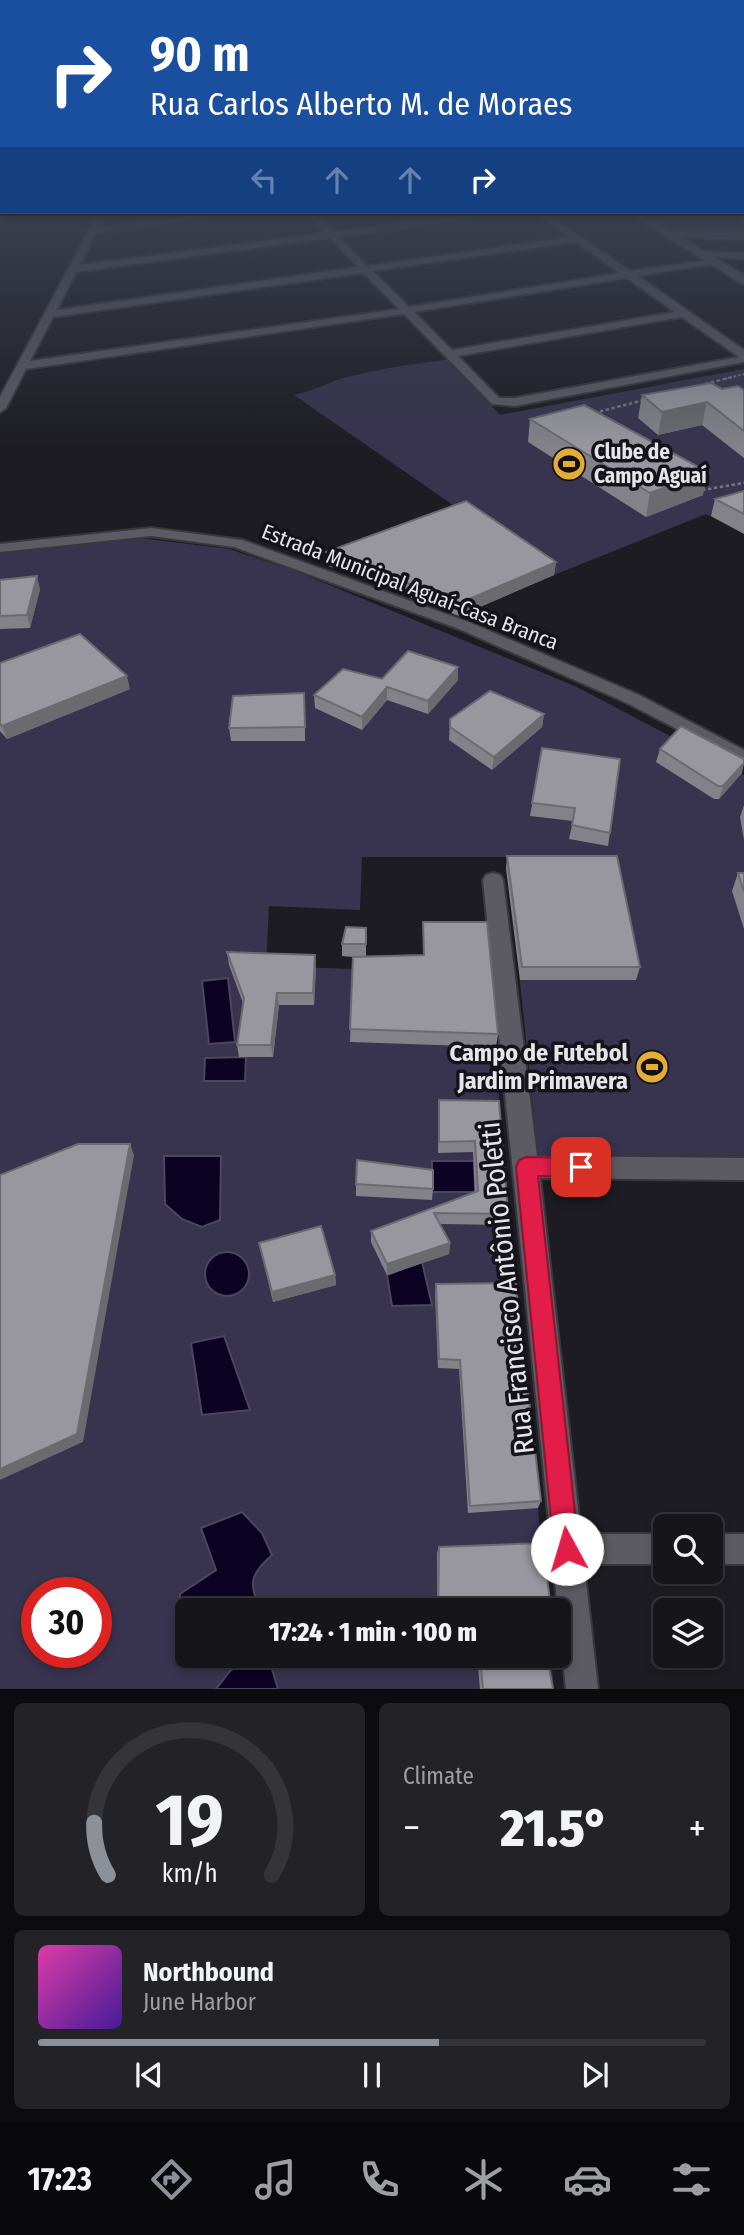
<!DOCTYPE html>
<html lang="en">
<head>
<meta charset="utf-8">
<style>
  :root { --surface:#16151a; --page:#232227; --text:#f1f3f6; --muted:#9e9fa2; --line:#353439; --accent:#8c9099 }
  body { margin:0; font-family:"Fira Sans Condensed",sans-serif; background:var(--page); color:var(--text); height:100vh; display:flex; flex-direction:column; font-size:26px; white-space:nowrap }
  * { box-sizing:border-box; margin:0 }
  p { font-size:23px; color:var(--muted) }
  .icon { flex:none; width:38px; height:38px; fill:none; stroke:currentColor; stroke-width:2; stroke-linecap:round; stroke-linejoin:round }
  .map { position:relative; height:1689px; overflow:hidden }
  .sheet { display:flex; flex-direction:column; gap:14px; padding:14px; background:#0c0c0e; flex:1 }
  .sheet>* { flex:none }
  .hud { position:absolute; left:0px; top:0px; width:746px; height:214px; box-shadow:0 4px 10px #0003,0 0 0 2px var(--line); background:#1a4fa0; color:#fff; overflow:hidden }
  .buttons { position:absolute; left:653px; top:1514px; display:grid; gap:14px }
  .buttons a { display:grid; place-items:center; width:70px; height:70px; border-radius:10px; background:var(--surface); box-shadow:0 4px 10px #0003,0 0 0 2px var(--line); font-size:35px }
  .speed { position:absolute; left:21px; top:1577px; display:flex; gap:14px; font-size:35px; font-weight:700; text-align:center }
  .speed>* { display:grid; place-content:center; width:91px; height:91px; border-radius:50%; background:var(--surface); box-shadow:0 4px 10px #0003,0 0 0 2px var(--line); line-height:1 }
  .speed .limit { border:10px solid #d22; background:#fff; color:#111 }
  .pin { position:absolute; display:grid; place-items:center; width:60px; height:60px; color:#fff; margin:-30px; border-radius:14px; box-shadow:0 4px 10px #0006 }
  .me { position:absolute; width:77px; margin:-38px; rotate:354deg; stroke-linejoin:round; filter:drop-shadow(0 0 5px #0008) }
  .turn { display:flex; align-items:center; gap:24px; height:147px; padding:0 35px; font-size:32px }
  .turn .icon { width:91px; height:91px; stroke-width:2.5 }
  .turn b { display:block; font-size:49px; line-height:60px }
  .lanes { display:flex; align-items:center; height:66px; padding:0 35px; background:#0003; justify-content:center; gap:35px; direction:ltr }
  .lanes .off { opacity:.35 }
  .big { font-size:52px; font-weight:800; line-height:1.1 }
  .sheet .card { flex:1; display:flex; flex-direction:column; justify-content:center; gap:10px; min-width:0; padding:0 24px; border-radius:10px; background:var(--page) }
  .sheet .dial { align-items:center; gap:0 }
  .dial svg { height:182px; overflow:visible; fill:none; stroke:var(--line); stroke-width:7; stroke-linecap:round; text-anchor:middle }
  .dial text { fill:var(--text); stroke:none }
  .song { display:flex; align-items:center; gap:21px }
  .cover { width:84px; height:84px; border-radius:10px; background:linear-gradient(135deg,hsl(320 70% 55%),hsl(260 70% 35%)) }
  .played { height:7px; border-radius:4px; background:linear-gradient(90deg,var(--accent) 60%,var(--line) 60%) }
  .keys { display:flex; justify-content:space-around; direction:ltr }
  .heat { display:flex; justify-content:space-between; align-items:center; font-size:38px; direction:ltr }
  .sheet .tiles { flex:1; display:grid; gap:14px; grid-template-columns:1fr 1fr }
  .card:last-child { grid-column:span 2 }
  .trip { position:absolute; left:175px; top:1598px; width:396px; height:70px; border-radius:10px; background:var(--surface); box-shadow:0 4px 10px #0003,0 0 0 2px var(--line); font-weight:800; line-height:70px; text-align:center }
  .dock { display:flex; height:112px; justify-content:space-around; align-items:center; background:#09080a; color:var(--muted) }
  .dock .icon { width:49px; height:49px }
  .dock .selected { color:var(--accent) }
  .dock b { font-size:32px; color:var(--text) }
  .map>svg:first-child { display:block }
  .green { fill:#38334f; fill-rule:evenodd }
  .water { fill:#0c0224; stroke:#4d465f; stroke-width:2 }
  .lines { fill:none; stroke-linecap:round; stroke-linejoin:round }
  .street-casing { stroke:#38383d; stroke-width:4 }
  .secondary-casing { stroke:#38383d; stroke-width:4 }
  .path-far1 { stroke:#76767b; stroke-width:2; stroke-dasharray:2.5 2; stroke-linecap:butt }
  .path { stroke:#76767b; stroke-width:2.5; stroke-dasharray:3.5 2.5; stroke-linecap:butt }
  .street { fill:#5c5b63; fill-rule:evenodd }
  .secondary { fill:#5c5b63; fill-rule:evenodd }
  .wall { fill:#838289 }
  .shaded-wall { fill:#6a6a6f }
  .building { fill:#98979f; stroke:#6a6a6f; stroke-width:2 }
  .route { fill:#e11d48; stroke:#92132f; stroke-width:2 }
  .labels { text-anchor:middle; dominant-baseline:central; stroke-width:7; stroke-linejoin:round; paint-order:stroke }
  .far-poi-label { font-size:21px; font-weight:bold; fill:#e6e6ea; stroke:#141319; text-anchor:start }
  .far-street-label { font-size:21px; fill:#e6e6ea; stroke:#141319 }
  .poi-label { font-size:24px; font-weight:bold; fill:#e6e6ea; stroke:#141319; text-anchor:end }
  .near-street-label { font-size:28px; fill:#e6e6ea; stroke:#141319 }
</style>
</head>
<body>
<div class="map">
<svg width="744" height="1689" viewBox="0 0 744 1689">
  <rect width="100%" height="100%" fill="#1d1c22"/>
  <!-- green -->
  <path class="green" d="M644 214 744 217V235L673 233Z
    M446 360 500 415 744 369V534L706 514 554 575 294 395C315 391 332 380 352 376 383 368 414 364 446 360Z
    M140 538 229 549 295 571 575 686 744 775V1156L538 1155 507 857H362L360 910 269 906 266 966 353 969 488 968 496 1047 506 1225 538 1508 546 1610H187V1656H551L554 1689H0V1480L83 1442 0 1188V552ZM37 1592H96V1652H37Z"/>
  <!-- water -->
  <path class="water" d="M228 978 235 1042 209 1044 202 981Z
    M246 1057 245 1081H204L205 1058Z
    M164 1156H221L220 1220 202 1227 182 1219 165 1204Z
    M432 1161H474L475 1192H432Z
    M205 1274a22 22 0 1 1 44 0a22 22 0 1 1-44 0Z
    M422 1262 432 1305 392 1306 387 1275Z
    M224 1336 250 1410 202 1415 191 1343Z
    M242 1512 262 1533 272 1555C249 1575 249 1584 260 1610H187V1624L180 1621V1594L216 1570 201 1528Z
    M255 1656H268L278 1689H216L230 1671Z"/>
  <g class="lines">
    <defs>
      <path id="street" d="M98 213H107L100 227 216 213H243L96 233 80 265 325 233 306 213H315L334 232 481 213H505L339 237 368 266 569 237 535 213H546L630 271 716 259V263L713 264 638 276 744 350V362L515 406 492 404 404 314 26 369 6 408 0 412V397ZM330 238 358 267 57 310 76 272ZM576 242 620 273 409 307 373 271ZM363 273 399 309 30 361 53 317ZM627 278 675 312 452 350 414 312ZM682 317 739 357 515 398H499L458 356Z
        M654 213H744V218L659 216Z
        M669 231 744 234V240L666 236V232Z
        M702 251 744 253V259L699 256 697 254Z
        M151 528 242 540 471 623 639 695 744 750V764L627 703 459 629 234 547 151 536 0 552V544Z
        M493 873 500 875 503 880 537 1156 744 1158V1180L540 1178 581 1534H665V1564H584L598 1689H566L483 880 486 875Z
        M710 1534H744V1564H710Z"/>
      <path id="secondary" d="M628 213H642L744 275V285Z"/>
    </defs>
    <!-- street casing -->
    <use href="#street" class="street-casing"/>
    <!-- secondary casing -->
    <use href="#secondary" class="secondary-casing"/>
    <!-- path-far1 -->
    <path class="path-far1" d="M725 379 744 374"/>
    <!-- path -->
    <path class="path" d="M705 384 732 377
      M594 413 644 400
      M702 490 744 483"/>
    <!-- street -->
    <use href="#street" class="street"/>
    <!-- secondary -->
    <use href="#secondary" class="secondary"/>
  </g>
  <!-- wall -->
  <path class="wall" d="M722 389 744 390V458L702 425 658 435 638 418 642 395Z
    M530 419 703 495 646 517 528 442Z
    M744 491V534L711 516 715 499Z
    M326 552 556 562 554 575 459 616 326 565Z
    M0 580 40 589 30 628 0 629Z
    M0 663 130 689 7 739 0 731Z
    M458 667V680L428 714 387 700 362 730 315 708 314 695 382 679Z
    M305 706V741H231L229 728Z
    M544 714 542 727 492 770 449 740 450 719Z
    M542 748 610 833 608 846 569 839 573 821 530 816Z
    M660 749 742 773 719 799H714L656 762Z
    M744 805V840L740 817Z
    M507 856 640 967 636 980H520L506 869Z
    M738 873H744V929L732 891Z
    M423 922 498 1034 496 1047 350 1042 353 957 342 956V944L366 928V956L423 955Z
    M227 952 316 967 314 1005H279L273 1057H239L237 1045 243 1003 229 965Z
    M439 1100 499 1101 508 1214 506 1225 440 1224 450 1243 449 1254 387 1275 371 1242V1231L475 1192 473 1152 438 1153Z
    M356 1184 433 1189 432 1200 356 1196Z
    M259 1243 335 1275 336 1285 273 1302Z
    M436 1284 524 1383 541 1501 538 1508 468 1513 459 1369 438 1368 435 1294Z
    M439 1547 551 1610H437V1553Z
    M477 1656H547L553 1689H480Z"/>
  <!-- shaded-wall -->
  <path class="shaded-wall" d="M707 402 702 425 658 435 662 412Z
    M708 472 703 495 646 517 650 493Z
    M556 562 554 575 459 616 460 603Z
    M37 576 40 589 30 628 27 615Z
    M458 667V680L428 714V701Z
    M127 676 130 689 7 739 2 726Z
    M387 687V700L362 730V717Z
    M544 714 542 727 492 770 494 757Z
    M744 763 742 773 719 799 723 786Z
    M315 955 316 967 314 1005 313 993Z
    M277 993 279 1005 273 1057 271 1045Z
    M130 1144 134 1155 83 1442 0 1480V1469Z
    M450 1243 449 1254 387 1275V1264Z
    M335 1275 336 1285 273 1302 272 1292Z"/>
  <!-- building -->
  <path class="building" d="M711 383 722 389 738 386 744 390V431L707 402 662 412 642 395Z
    M584 405 708 472 650 493 530 419Z
    M744 491V514L715 499Z
    M466 501 556 562 460 603 326 552Z
    M37 576 27 615 0 616V580Z
    M80 634 127 676 2 726 0 723V663Z
    M408 651 458 667 428 701 387 687 362 717 314 695 343 669 382 679Z
    M490 691 544 714 494 757 450 727V719Z
    M304 693 305 727 229 728 233 696Z
    M681 726 744 759V763L723 786H718L660 749Z
    M542 748 620 759 610 833 572 825 575 808 532 803Z
    M507 856H617L640 967H522Z
    M738 873H744V892Z
    M423 922H487L498 1034 350 1029 353 957 424 955Z
    M346 927 366 928V944H342Z
    M227 952 315 955 313 993H277L271 1045H237L244 998Z
    M439 1100 499 1101 508 1214 434 1213 450 1243 387 1264 371 1231 478 1191 475 1141 439 1142Z
    M78 1144H130L77 1434 0 1469V1175Z
    M357 1160 433 1170V1189L356 1184Z
    M321 1226 335 1275 272 1292 259 1243Z
    M516 1283 524 1383H527L541 1501 470 1506 460 1360 439 1359 436 1284Z
    M543 1543 551 1610H438L439 1547Z
    M480 1656H547L553 1689H483Z"/>
  <!-- sky -->
  <linearGradient id="sky" x2="0" y2="1"><stop stop-color="#100f13"/><stop offset="0.47" stop-color="#3a404f"/><stop offset="1" stop-color="#3a404f" stop-opacity="0"/></linearGradient>
  <rect width="744" height="449" fill="url(#sky)"/>
  <!-- route -->
  <path class="route" d="M526 1157 581 1158 588 1161 591 1167 588 1174 581 1177 538 1176 579 1549 576 1558 567 1561 558 1558 554 1549 516 1167 519 1160Z"/>
  <!-- icons -->
  <defs>
    <symbol id="stadium-disc" viewBox="-11 -11 22 22"><circle r="9.5" fill="#e5ad35" stroke="#141319"/><path d="M0-5a6.5 5 0 1 0 0 10a6.5 5 0 1 0 0-10ZM-3.5-1.8h7v3.6h-7Z" fill="#111"/></symbol>
  </defs>
  <g fill-rule="evenodd">
    <use href="#stadium-disc" x="550" y="445" width="38" height="38"/>
    <use href="#stadium-disc" x="633" y="1048" width="38" height="38"/>
  </g>
  <g class="labels">
    <!-- far-poi labels -->
    <g class="far-poi-label">
      <text x="594" y="452">Clube de<tspan x="594" dy="24">Campo Aguaí</tspan></text>
    </g>
    <!-- far-street labels -->
    <g class="far-street-label">
      <text transform="translate(410 587) rotate(21)">Estrada Municipal Aguaí-Casa Branca</text>
    </g>
    <!-- poi labels -->
    <g class="poi-label">
      <text x="628" y="1053">Campo de Futebol<tspan x="628" dy="28">Jardim Primavera</tspan></text>
    </g>
    <!-- near-street labels -->
    <g class="near-street-label">
      <text transform="translate(507 1288) rotate(-96)">Rua Francisco Antônio Poletti</text>
    </g>
  </g>
</svg>
<div class="buttons">
<a><svg class="icon" aria-label="search" viewBox="0 0 24 24"><circle cx="10" cy="10" r="6"/><path d="M15 15l6 6"/></svg></a>
<a><svg class="icon" aria-label="layers" viewBox="0 0 24 24"><path d="M12 4l9 5-9 5-9-5zM3 14l9 5 9-5"/></svg></a>
</div>
<div class="speed"><div class="limit">30</div></div>
<div class="pin" style="left:581px;top:1167px;background:#d93025"><svg class="icon" aria-label="arrive" viewBox="0 0 24 24"><path d="M6 21V4h12l-3 4 3 4H6"/></svg></div>
<svg class="me" style="left:567px;top:1549px" viewBox="-20 -20 40 40"><circle r="19" fill="#fff"/><path d="M0-13L10 11 0 6-10 11z" fill="#e11d48"/></svg>
<div class="trip">17:24 · 1 min · 100 m</div>
<div class="hud">
<div class="turn"><svg class="icon" aria-label="right" viewBox="0 0 24 24"><path d="M7 20v-9h11M14 6l5 5-5 5"/></svg><div><b>90 m</b>Rua Carlos Alberto M. de Moraes</div></div>
<div class="lanes"><svg class="icon off" aria-label="left" viewBox="0 0 24 24"><path d="M17 20v-9H6M10 6l-5 5 5 5"/></svg><svg class="icon off" aria-label="ahead" viewBox="0 0 24 24"><path d="M12 20V5M6 11l6-6 6 6"/></svg><svg class="icon off" aria-label="ahead" viewBox="0 0 24 24"><path d="M12 20V5M6 11l6-6 6 6"/></svg><svg class="icon" aria-label="right" viewBox="0 0 24 24"><path d="M7 20v-9h11M14 6l5 5-5 5"/></svg></div>
</div>
</div>
<section class="sheet">
<div class="tiles">
<div class="card dial"><svg viewBox="0 0 100 80">
<path d="M14 69A42 42 0 1 1 86 69"/>
<path d="M14 69A42 42 0 0 1 8 46" stroke="#8c9099"/>
<text x="50" y="56" font-size="32" font-weight="700">19</text>
<text x="50" y="72" font-size="11">km/h</text>
</svg></div>
<div class="card"><p>Climate</p>
<div class="heat"><a>−</a><b class="big">21.5°</b><a>+</a></div>
</div>
<div class="card">
<div class="song"><i class="cover"></i><div><b>Northbound</b><p>June Harbor</p></div></div>
<div class="played"></div>
<div class="keys"><svg class="icon" aria-label="previous" viewBox="0 0 24 24"><path d="M18 5L8 12l10 7zM5 5v14"/></svg><svg class="icon" aria-label="pause" viewBox="0 0 24 24"><path d="M8 5v14M16 5v14"/></svg><svg class="icon" aria-label="next" viewBox="0 0 24 24"><path d="M6 5l10 7-10 7zM19 5v14"/></svg></div>
</div>
</div>
</section>
<nav class="dock">
<b>17:23</b>
<svg class="icon selected" aria-label="directions" viewBox="0 0 24 24"><path d="M12 3l9 9-9 9-9-9zM9 14v-3h6M13 9l2 2-2 2"/></svg>
<svg class="icon" aria-label="music" viewBox="0 0 24 24"><path d="M9 18V5l10-2v13"/><circle cx="6" cy="18" r="3"/><circle cx="16" cy="16" r="3"/></svg>
<svg class="icon" aria-label="phone" viewBox="0 0 24 24"><path d="M5 4h4l2 5-3 2q2 4 5 5l2-3 5 2v4C11 20 4 13 5 4z"/></svg>
<svg class="icon" aria-label="climate" viewBox="0 0 24 24"><path d="M12 3v18M4 7l16 10M4 17L20 7"/></svg>
<svg class="icon" aria-label="car" viewBox="0 0 24 24"><path d="M5 17H2v-5l4-1 3-4h7l3 4 3 1v5h-3M9 17h6M6 11h13"/><circle cx="7" cy="17" r="2"/><circle cx="17" cy="17" r="2"/></svg>
<svg class="icon" aria-label="filters" viewBox="0 0 24 24"><path d="M4 7h16M4 17h16"/><circle cx="9" cy="7" r="2"/><circle cx="15" cy="17" r="2"/></svg>
</nav>
</body>
</html>
